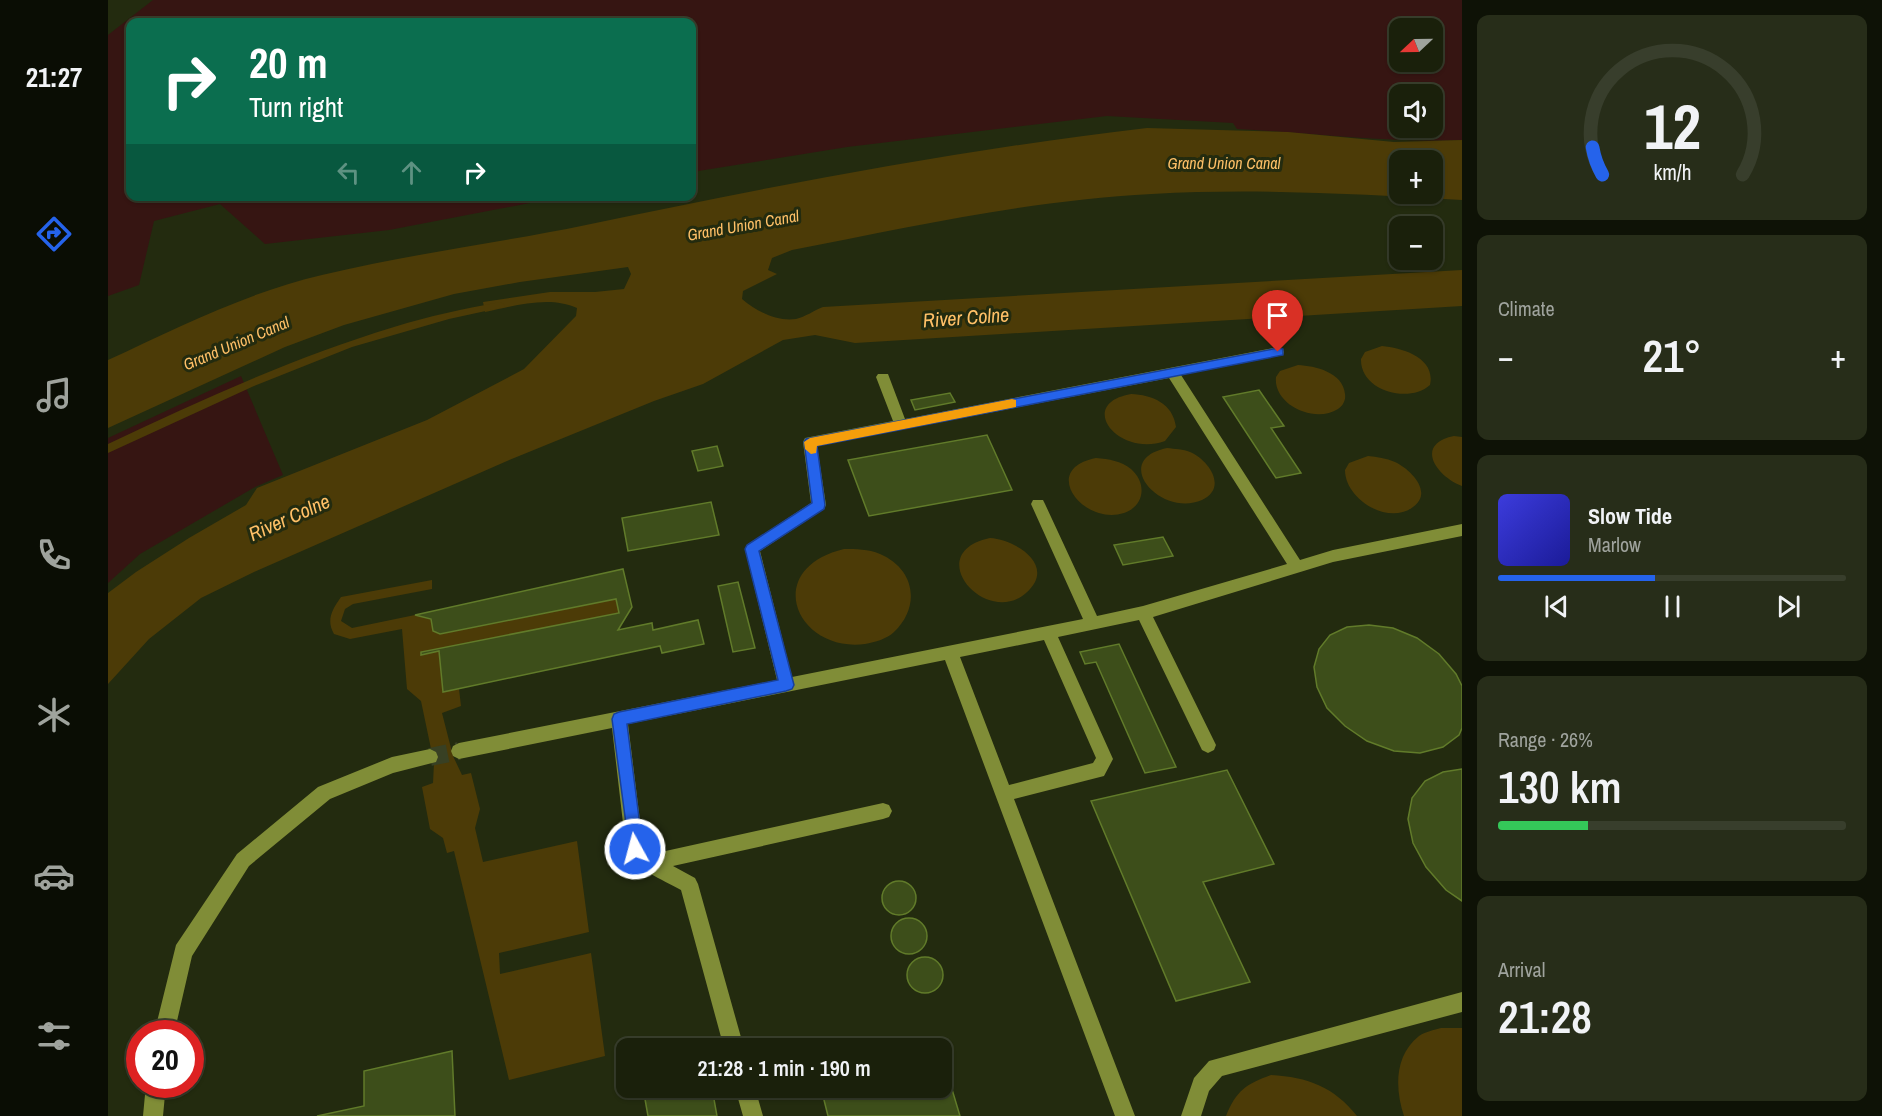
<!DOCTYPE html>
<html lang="en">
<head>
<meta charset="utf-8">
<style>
  :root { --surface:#1a200b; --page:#272d19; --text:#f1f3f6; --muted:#9fa39d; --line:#383e2c; --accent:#2563eb }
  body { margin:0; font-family:"Archivo Narrow",sans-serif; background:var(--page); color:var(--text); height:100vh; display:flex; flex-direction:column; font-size:22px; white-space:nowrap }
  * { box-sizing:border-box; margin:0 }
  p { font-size:20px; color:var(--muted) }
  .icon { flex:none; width:33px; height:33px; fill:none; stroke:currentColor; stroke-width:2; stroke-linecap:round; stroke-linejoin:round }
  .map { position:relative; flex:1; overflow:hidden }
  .side { display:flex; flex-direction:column; gap:15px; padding:15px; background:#0e1206; width:420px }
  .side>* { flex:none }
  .banner { position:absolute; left:18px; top:18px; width:570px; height:183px; border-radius:12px; box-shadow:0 2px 4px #0004,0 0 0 2px var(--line); background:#0b6e4f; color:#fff; overflow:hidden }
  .needle { width:39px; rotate:248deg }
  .controls { position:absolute; left:1281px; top:18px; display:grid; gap:12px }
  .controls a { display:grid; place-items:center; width:54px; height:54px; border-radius:12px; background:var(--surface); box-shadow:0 2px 4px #0004,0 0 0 2px var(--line); font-size:30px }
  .speed { position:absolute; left:18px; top:1020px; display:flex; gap:12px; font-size:30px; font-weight:700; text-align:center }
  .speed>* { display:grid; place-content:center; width:78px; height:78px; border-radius:50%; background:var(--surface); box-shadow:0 2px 4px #0004,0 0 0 2px var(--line); line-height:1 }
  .speed .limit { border:9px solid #d22; background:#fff; color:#111 }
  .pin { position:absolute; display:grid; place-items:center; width:51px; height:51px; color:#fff; margin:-62px -26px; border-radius:50% 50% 50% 0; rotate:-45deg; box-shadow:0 0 6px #0007 }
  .pin .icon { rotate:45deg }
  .me { position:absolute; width:66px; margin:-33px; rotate:353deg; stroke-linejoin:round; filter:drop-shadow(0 0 4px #0008) }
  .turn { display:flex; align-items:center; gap:21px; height:126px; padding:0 24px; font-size:27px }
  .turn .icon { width:78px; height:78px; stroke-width:2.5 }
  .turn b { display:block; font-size:42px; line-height:51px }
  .lanes { display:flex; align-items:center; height:57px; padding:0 24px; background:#0003; justify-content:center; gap:30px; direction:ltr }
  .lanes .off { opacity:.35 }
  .big { font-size:45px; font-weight:600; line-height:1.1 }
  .side .tile { flex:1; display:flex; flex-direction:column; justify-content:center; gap:9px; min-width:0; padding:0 21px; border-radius:12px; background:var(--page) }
  .side .dial { align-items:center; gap:0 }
  .dial svg { height:156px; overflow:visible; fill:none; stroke:var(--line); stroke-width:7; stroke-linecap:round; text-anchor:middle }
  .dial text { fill:var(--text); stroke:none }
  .song { display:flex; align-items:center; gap:18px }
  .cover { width:72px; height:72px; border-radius:9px; background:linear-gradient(135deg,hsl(240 70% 55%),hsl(240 70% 35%)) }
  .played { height:6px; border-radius:3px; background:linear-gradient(90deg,var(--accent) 45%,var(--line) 45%) }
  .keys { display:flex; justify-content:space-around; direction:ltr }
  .heat { display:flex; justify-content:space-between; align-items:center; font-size:33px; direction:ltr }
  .charge { height:9px; border-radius:4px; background:linear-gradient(90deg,#34c759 26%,var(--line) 0) }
  .trip { position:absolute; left:508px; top:1038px; width:336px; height:60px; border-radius:12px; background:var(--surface); box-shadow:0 2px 4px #0004,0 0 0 2px var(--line); font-weight:600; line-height:60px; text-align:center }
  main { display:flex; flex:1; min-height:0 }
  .tabs { display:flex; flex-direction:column; width:108px; justify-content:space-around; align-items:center; background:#0a0d04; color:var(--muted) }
  .tabs .icon { width:42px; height:42px }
  .tabs .selected { color:var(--accent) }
  .tabs b { font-size:27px; color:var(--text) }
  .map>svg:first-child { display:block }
  .green { fill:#361512; fill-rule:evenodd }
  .water { fill:#4c3b07; fill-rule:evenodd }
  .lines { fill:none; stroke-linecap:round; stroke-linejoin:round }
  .stream { fill:#4c3b07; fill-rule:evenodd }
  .building { fill:#3d4e1a; stroke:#617b2a; stroke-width:1.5 }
  .minor-tunnel { stroke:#384023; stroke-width:18; stroke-dasharray:18 9; stroke-linecap:butt }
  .minor { fill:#808d37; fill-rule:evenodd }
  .route { fill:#2563eb; stroke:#184099; stroke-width:1.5 }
  .slow { fill:#f59e0b }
  .labels { text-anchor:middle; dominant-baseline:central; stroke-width:6; stroke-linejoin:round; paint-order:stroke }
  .far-water-label { font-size:16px; font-style:italic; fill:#ffc067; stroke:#232b0f }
  .water-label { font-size:20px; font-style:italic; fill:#ffc067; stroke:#232b0f }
</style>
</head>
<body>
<main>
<nav class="tabs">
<b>21:27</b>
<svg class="icon selected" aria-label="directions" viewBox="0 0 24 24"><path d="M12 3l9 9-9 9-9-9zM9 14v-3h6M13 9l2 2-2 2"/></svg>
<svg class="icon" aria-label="music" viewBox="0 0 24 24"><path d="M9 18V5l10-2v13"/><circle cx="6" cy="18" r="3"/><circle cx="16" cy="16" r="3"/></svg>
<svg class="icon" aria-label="phone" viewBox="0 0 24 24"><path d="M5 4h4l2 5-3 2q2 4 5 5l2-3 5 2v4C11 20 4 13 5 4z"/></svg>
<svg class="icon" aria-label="climate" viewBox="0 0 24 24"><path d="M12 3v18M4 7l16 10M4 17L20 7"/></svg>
<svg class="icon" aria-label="car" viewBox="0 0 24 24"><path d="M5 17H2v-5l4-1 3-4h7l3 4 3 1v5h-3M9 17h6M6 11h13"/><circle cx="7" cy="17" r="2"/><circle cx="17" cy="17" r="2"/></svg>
<svg class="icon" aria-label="filters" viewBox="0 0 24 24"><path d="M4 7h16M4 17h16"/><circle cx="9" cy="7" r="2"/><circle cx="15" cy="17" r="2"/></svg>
</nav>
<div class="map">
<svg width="1354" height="1116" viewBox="0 0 1354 1116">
  <rect width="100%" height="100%" fill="#232b0f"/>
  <!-- green -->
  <path class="green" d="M45 0H1354V140C1278 143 1205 133 1129 129L1125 123 999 116 739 147 584 172V22H22V196L453 197 281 230 157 244 112 204 46 221 31 285 0 296V35ZM1292 28H1324V62H1292ZM1292 94H1324V128H1292Z
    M133 376 175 475 147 487 32 554 0 583V438Z"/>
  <!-- water -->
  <path class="water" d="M1039 128 1180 132 1286 142 1354 140V200C1251 194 1147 188 1044 194 923 200 803 227 684 250L664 258 660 270 669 274 635 291 634 299C648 311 669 322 688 319 697 317 707 310 715 307L1354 270V306L747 343 707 335 675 340 595 384 546 401 399 461 146 572 93 598 41 639 0 684V593L28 572 81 538 138 505 149 488 319 420 361 398 416 369 468 316 469 308C441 295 406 306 377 312L375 302 442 292H487L516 289 523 274 520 267 412 282 346 294 236 325 177 347 0 428V360C69 328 140 292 214 275 301 254 391 243 478 225 664 186 850 150 1039 128ZM1292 160H1324V194H1292Z
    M1274 346C1295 348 1328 358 1322 385 1301 404 1252 391 1253 359L1257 352Z
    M1190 365C1207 366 1235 372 1237 394 1238 400 1235 406 1230 409 1207 424 1165 405 1168 377L1172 371Z
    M1023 394C1044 395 1065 403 1068 427L1057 441C1011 458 967 404 1023 394Z
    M1346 436 1354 437V486C1328 476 1306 444 1346 436Z
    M1059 448C1067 449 1075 449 1082 452 1101 460 1120 488 1094 500 1053 518 1001 460 1059 448Z
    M1260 456C1269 457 1278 458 1287 462 1302 469 1326 492 1305 507 1280 526 1237 499 1237 470L1241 463Z
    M988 458C1001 459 1013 461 1023 469 1039 483 1037 506 1016 513 975 526 931 469 988 458Z
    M882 538C909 540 949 566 918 593 878 628 812 553 882 538Z
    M736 549C748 549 760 549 772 554 807 569 813 606 786 632 779 639 767 642 757 644 688 653 653 569 736 549Z
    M324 580V589L245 604 237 609 233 621 244 628 307 615 323 619 325 631 332 634 508 599 511 613 313 653V655L331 651 335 692 351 689 353 706 334 713 345 756 354 775 363 773 372 809 367 828 375 862 469 841 481 932 391 953 392 974 483 953 497 1056 401 1080 346 851 339 853 335 838 322 829 314 787 325 783 326 763 313 701 299 689 294 629 242 639 226 634C218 620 224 610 233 597Z
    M1333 1028H1354V1116H1296C1287 1089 1286 1056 1311 1036 1317 1032 1326 1030 1333 1028Z
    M1163 1075C1200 1077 1226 1087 1249 1116H1118C1128 1091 1138 1084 1163 1075Z"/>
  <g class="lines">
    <!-- stream -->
    <path class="stream" d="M392 302 397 305 396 307 341 319 244 347 146 386 0 453V444C93 400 187 357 286 327 321 316 356 309 392 302Z"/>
  </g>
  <!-- building -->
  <path class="building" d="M1151 390 1176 426 1163 428 1193 473 1168 478 1115 397Z
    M842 393 847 402 807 410 803 400Z
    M879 435 904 490 761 516 740 460Z
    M609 446 615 466 590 471 584 451Z
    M603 502 611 535 520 551 514 518Z
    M1055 537 1065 556 1015 565 1006 545Z
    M515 569 524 607 510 630 544 623 545 630 590 620 596 644 554 653 552 646 335 692 331 651 313 655V652L511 613 508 599 332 634 325 631 323 619 307 615Z
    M630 582 647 648 625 652 610 586Z
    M1261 625 1285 628 1309 638 1331 654 1348 674 1354 686V728L1351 735 1335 747 1312 753 1286 751 1259 741 1237 726 1219 708 1209 687 1206 667 1211 649 1222 635 1239 627Z
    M1011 644 1068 767 1037 773 988 662 977 664 972 652Z
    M1354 769V901L1338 890 1318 867 1305 843 1300 819 1304 798 1317 781 1335 772Z
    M1119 770 1166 864 1095 882 1142 982 1068 1001 983 801Z
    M774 898a17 17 0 1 1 34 0a17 17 0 1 1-34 0Z
    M783 936a18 18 0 1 1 36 0a18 18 0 1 1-36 0Z
    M799 975a18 18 0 1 1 36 0a18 18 0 1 1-36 0Z
    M344 1051 347 1116H209L256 1106V1071Z
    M834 1056 852 1116H720L713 1088H834Z
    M535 1088H604L609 1116H540Z"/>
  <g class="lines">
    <!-- minor-tunnel -->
    <path class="minor-tunnel" d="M322 757 351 751"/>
    <!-- minor -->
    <path class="minor" d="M1170 347 1175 349 1176 352 1175 355 1073 375 1192 560 1225 550 1354 524V536L1225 562 1045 617 1108 745 1106 750 1100 753 1094 750 1031 620 950 637 1005 759 996 776 906 799 1027 1116H1007L837 660 520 724 535 845 544 854 775 803 781 805 784 811 781 817 775 819 565 866 587 878 590 884 636 1048H616L573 890C554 879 527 870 518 849L504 728 351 759 345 756 343 751 345 746 351 743 669 680 637 549 639 545 703 503 695 442 697 438 785 421 768 377 770 374H780L797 419ZM1061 378 1179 564 1035 606 989 616 937 504 935 500H925L923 504 975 619 684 677 652 551 716 509 718 505 709 446ZM936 640 988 758 985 763 901 785 852 657Z
      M322 749 328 752 330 757 328 762 285 773 222 799 141 866 84 956 66 1034H46L68 945 129 854 210 787 284 757Z
      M1354 992V1012L1114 1076 1101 1091 1093 1116H1073L1086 1078 1101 1061Z
      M38 1084H58L55 1116H35Z
      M627 1088H647L655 1116H635Z"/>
  </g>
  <!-- route -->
  <path class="route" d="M1170 348 1175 349V355L709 446 717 505 716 509 651 551 686 685 684 689 678 691 519 724 535 849 533 854 527 857 522 854 504 719 506 714 511 712 670 680 637 549 639 545 704 503 696 442 698 439Z"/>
  <!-- slow -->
  <path class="slow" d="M904 399 908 400V407L709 446 708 453 703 454 697 449 696 442 702 438Z"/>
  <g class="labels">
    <!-- far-water labels -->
    <g class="far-water-label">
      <text x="1116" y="163">Grand Union Canal</text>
      <text transform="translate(635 225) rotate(-10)">Grand Union Canal</text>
      <text transform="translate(128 343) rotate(-23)">Grand Union Canal</text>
    </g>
    <!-- water labels -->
    <g class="water-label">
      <text transform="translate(858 317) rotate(-4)">River Colne</text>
      <text transform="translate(181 517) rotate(-24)">River Colne</text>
    </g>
  </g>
</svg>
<div class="controls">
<a><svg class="needle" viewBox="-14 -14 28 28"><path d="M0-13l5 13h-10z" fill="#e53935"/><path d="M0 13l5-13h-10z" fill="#9fa39d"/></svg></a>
<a><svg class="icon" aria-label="sound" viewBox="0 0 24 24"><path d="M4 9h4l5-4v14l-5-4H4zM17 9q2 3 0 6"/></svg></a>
<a>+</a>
<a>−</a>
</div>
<div class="speed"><div class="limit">20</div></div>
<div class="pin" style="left:1170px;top:352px;background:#d93025"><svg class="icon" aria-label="arrive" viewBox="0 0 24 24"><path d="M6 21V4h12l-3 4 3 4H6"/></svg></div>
<svg class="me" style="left:527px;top:849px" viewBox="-20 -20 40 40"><circle r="17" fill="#2563eb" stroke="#fff" stroke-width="3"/><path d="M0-11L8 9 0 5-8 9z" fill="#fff"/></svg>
<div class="trip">21:28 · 1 min · 190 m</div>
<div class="banner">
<div class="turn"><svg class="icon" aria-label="right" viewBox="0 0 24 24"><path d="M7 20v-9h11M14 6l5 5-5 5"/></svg><div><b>20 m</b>Turn right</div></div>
<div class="lanes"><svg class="icon off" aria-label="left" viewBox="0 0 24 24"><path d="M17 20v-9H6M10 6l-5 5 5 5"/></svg><svg class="icon off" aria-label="ahead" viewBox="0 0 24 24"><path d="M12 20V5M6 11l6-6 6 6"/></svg><svg class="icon" aria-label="right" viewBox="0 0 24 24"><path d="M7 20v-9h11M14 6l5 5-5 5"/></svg></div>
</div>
</div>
<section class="side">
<div class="tile dial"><svg viewBox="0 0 100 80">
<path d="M14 69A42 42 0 1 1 86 69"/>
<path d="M14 69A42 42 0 0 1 9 55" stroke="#2563eb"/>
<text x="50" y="56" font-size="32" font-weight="700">12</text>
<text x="50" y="72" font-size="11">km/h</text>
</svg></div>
<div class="tile"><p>Climate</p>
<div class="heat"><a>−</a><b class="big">21°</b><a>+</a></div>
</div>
<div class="tile">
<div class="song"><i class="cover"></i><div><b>Slow Tide</b><p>Marlow</p></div></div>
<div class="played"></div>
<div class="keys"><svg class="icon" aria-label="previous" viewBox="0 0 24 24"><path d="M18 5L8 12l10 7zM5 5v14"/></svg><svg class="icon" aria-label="pause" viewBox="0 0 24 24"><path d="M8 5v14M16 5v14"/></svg><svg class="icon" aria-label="next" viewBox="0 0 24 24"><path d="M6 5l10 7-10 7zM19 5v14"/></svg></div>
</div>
<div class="tile"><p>Range · 26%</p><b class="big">130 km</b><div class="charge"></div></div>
<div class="tile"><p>Arrival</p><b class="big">21:28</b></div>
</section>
</main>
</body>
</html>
